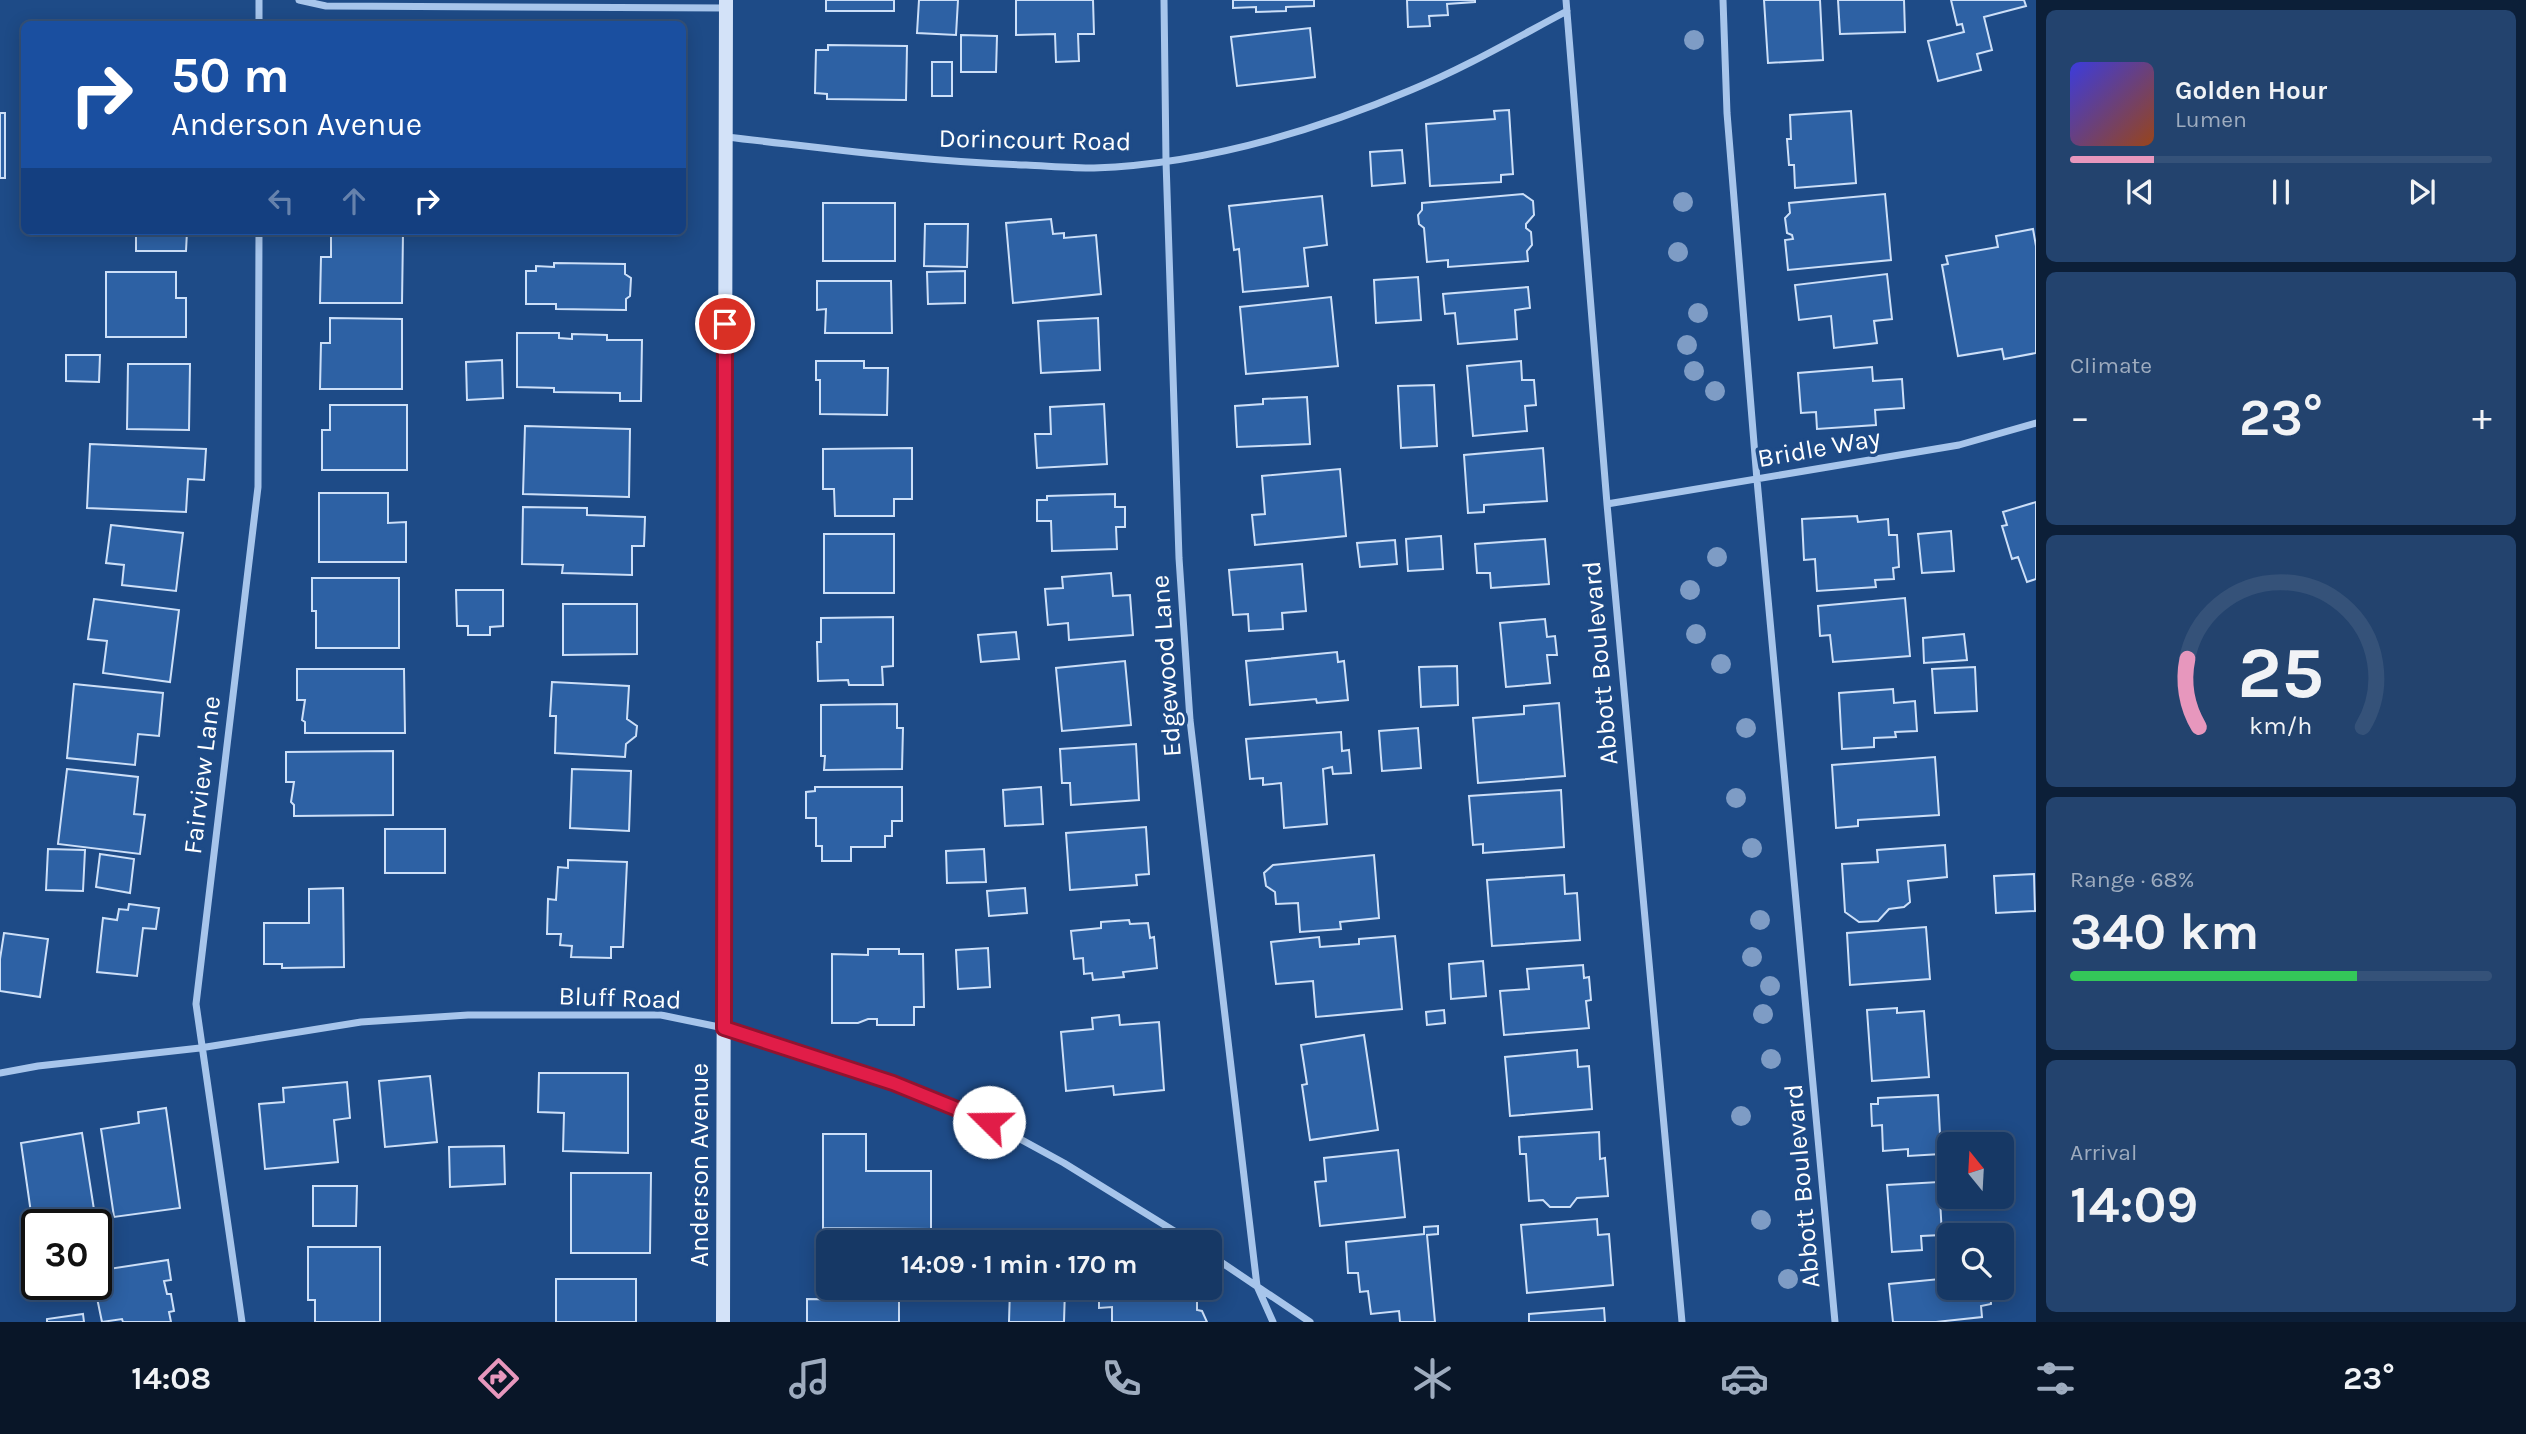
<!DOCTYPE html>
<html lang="en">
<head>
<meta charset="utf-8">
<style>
  :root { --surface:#163865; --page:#23436e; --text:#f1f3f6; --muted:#9eacbf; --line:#355279; --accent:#e797bd }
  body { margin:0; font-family:Karla,sans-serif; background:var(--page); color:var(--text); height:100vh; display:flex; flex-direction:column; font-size:26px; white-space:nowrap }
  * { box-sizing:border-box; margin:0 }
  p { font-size:23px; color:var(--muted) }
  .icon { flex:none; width:38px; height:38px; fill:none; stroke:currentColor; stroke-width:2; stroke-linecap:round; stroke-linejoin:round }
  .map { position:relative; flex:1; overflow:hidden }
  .sheet { display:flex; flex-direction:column; gap:10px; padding:10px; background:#0c1f38; width:490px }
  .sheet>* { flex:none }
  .top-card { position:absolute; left:21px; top:21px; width:665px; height:214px; border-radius:10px; box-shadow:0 4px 18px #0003,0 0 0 2px var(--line); background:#1a4fa0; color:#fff; overflow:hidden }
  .needle { width:46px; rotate:342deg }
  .buttons { position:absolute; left:1937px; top:1132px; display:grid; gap:14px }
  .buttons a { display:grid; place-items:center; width:77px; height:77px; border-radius:10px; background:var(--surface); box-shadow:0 4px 18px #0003,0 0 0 2px var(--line); font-size:35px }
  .speed { position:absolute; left:21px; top:1209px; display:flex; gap:14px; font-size:35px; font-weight:700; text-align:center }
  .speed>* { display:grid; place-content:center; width:91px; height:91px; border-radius:50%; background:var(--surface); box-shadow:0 4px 18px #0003,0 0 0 2px var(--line); line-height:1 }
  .speed .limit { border:4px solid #111; border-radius:10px; background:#fff; color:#111 }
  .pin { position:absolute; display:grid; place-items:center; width:60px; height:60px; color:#fff; margin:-30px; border:4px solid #fff; border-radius:50%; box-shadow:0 2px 7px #0007 }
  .me { position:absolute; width:77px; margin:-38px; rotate:292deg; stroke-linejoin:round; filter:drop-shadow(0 0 5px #0008) }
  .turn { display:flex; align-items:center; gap:24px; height:147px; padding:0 35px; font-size:32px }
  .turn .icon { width:91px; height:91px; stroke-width:2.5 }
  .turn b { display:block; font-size:49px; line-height:60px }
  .lanes { display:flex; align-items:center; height:66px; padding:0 35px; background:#0003; justify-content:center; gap:35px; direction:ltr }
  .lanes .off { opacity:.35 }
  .big { font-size:52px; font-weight:700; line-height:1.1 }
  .sheet .card { flex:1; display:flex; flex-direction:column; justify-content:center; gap:10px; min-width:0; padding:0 24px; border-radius:10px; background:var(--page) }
  .sheet .dial { align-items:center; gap:0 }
  .dial svg { height:182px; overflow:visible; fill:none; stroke:var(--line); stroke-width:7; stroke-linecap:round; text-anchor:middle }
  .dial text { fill:var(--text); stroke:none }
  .song { display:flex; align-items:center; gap:21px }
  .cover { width:84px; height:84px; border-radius:10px; background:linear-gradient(135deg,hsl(240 70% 55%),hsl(20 70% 35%)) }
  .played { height:7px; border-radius:4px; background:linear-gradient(90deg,var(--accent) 20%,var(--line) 20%) }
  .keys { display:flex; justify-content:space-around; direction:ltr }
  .heat { display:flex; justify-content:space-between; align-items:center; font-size:38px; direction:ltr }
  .charge { height:10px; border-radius:5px; background:linear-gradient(90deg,#34c759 68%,var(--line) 0) }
  .trip { position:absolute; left:816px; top:1230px; width:406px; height:70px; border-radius:10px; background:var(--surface); box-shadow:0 4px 18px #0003,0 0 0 2px var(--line); font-weight:700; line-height:70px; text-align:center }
  .dock { display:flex; height:112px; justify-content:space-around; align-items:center; background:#091628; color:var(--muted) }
  .dock .icon { width:49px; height:49px }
  .dock .selected { color:var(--accent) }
  .dock b { font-size:32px; color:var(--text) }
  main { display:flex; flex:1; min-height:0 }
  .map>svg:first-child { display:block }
  .building { fill:#2d61a4; stroke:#ccdff8; stroke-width:2 }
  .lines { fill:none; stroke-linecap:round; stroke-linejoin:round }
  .street { stroke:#a7c5eb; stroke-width:7 }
  .secondary { stroke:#d3e2f8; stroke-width:14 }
  .tree { fill:#7e9cc5 }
  .route-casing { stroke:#92132f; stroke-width:18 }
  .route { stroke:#e11d48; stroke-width:12 }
  .labels { text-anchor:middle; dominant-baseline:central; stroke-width:7; stroke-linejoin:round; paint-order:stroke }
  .street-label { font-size:26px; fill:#fff; stroke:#1e4b87 }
</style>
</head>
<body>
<main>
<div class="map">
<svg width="2036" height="1322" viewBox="0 0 2036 1322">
  <rect width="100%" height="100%" fill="#1e4b87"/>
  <!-- building -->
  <path class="building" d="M826 0H894V11H826Z
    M919 0H958L956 35 917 33Z
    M1016 0H1093L1094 34H1078L1079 61 1056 62 1055 34 1016 35Z
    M1233 0H1314V6L1286 7V11L1256 12V7L1233 8Z
    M1407 0H1475V2L1447 4 1448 15 1429 16 1430 26 1408 27Z
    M1764 0H1820L1823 60 1768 63Z
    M1838 0H1904L1905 32 1840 34Z
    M1951 0H2024L2026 6 1984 17 1992 50 1977 54 1981 70 1938 81 1928 41 1964 32 1962 24 1957 25Z
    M1310 28 1315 77 1237 86 1231 37Z
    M961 35 997 36 996 72H961Z
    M828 45 907 46 906 100 827 99V94L815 93 816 50H828Z
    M932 62H952V96H932Z
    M1509 110 1513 174 1501 175V182L1430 186 1426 124 1495 119 1494 111Z
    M1851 111 1856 183 1795 188 1794 165H1789L1787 139H1791L1790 115Z
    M0 113H5V178H0Z
    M1402 150 1405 183 1372 186 1370 152Z
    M1523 194 1533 201 1534 215 1526 224V228L1531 232 1532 245 1527 251 1528 261 1448 267V260L1427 262 1424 228 1419 224 1418 215 1422 210V203Z
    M1885 194 1891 260 1788 270 1785 240 1793 239 1792 235 1787 233 1785 218 1790 213 1789 203Z
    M1322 196 1327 245 1304 248 1308 286 1243 292 1239 249 1234 250 1229 206Z
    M823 203H895V261H823Z
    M1051 219 1053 234 1064 233V238L1096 235 1101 294 1013 303 1006 223Z
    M925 224H968L967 267 924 266Z
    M2033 229 2036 246V353L2004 359 2002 349 1958 356 1942 265 1948 264 1946 256 1998 247 1996 236Z
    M136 231H187L186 251H136Z
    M331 232 403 233 402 303H320L321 257H331Z
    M554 263 625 264V274L631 278 630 296 626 299V310L556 309V304H526V271H536V266L554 267Z
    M965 271V303L928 304 927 272Z
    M106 272H176V298H186V337H106Z
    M1887 274 1892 319 1874 321 1877 343 1834 348 1831 316 1799 320 1795 285Z
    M1418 277 1421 320 1376 323 1374 280Z
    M817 281H891L892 333H825L826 309 817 310Z
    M1528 287 1530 308 1515 310 1517 339 1458 344 1455 313 1445 314 1443 294Z
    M1331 297 1338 366 1246 374 1240 307Z
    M330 318 402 319V389H320L321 343H330Z
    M1098 318 1100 370 1041 373 1038 321Z
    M517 333H559V338L572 339V334L607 335V340H642L641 401H620V393L554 392V388L517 387Z
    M66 355H100L99 382 66 381Z
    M502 360 503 398 467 400 466 362Z
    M816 361H864V368H888L887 415 820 414V380H816Z
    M1521 361 1522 380H1534L1536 405 1525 406 1527 431 1473 436 1467 366Z
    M128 364H190L189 430 127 429Z
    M1872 367 1873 381 1902 379 1904 408 1875 410 1876 425 1817 429 1816 412 1801 413 1798 373Z
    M1434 385 1437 446 1401 448 1398 386Z
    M1307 397 1310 444 1237 447 1235 406 1263 404V399Z
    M1104 404 1107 464 1037 468 1035 434H1051L1050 407Z
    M330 405H407V470H322V430H330Z
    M525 426 630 429 629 497 523 494Z
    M90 444 206 449 204 480 188 479 186 512 87 508Z
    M912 448V499H894V516H835L834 489H823V449Z
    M1543 448 1547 501 1484 505V512L1468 513 1464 455Z
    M1340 469 1346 536 1255 545 1252 515 1265 514 1262 476Z
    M319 493H388V523L406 522V562H319Z
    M1115 494V507H1125V527H1116L1117 549 1052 551 1051 521H1037V500H1047V496Z
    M2036 502V579L2027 582 2018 557 2012 559 2002 526 2007 525 2003 512Z
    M523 507 587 508V515L645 517 644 546H632V575L562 573 563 565 522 564Z
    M1857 516 1858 522 1888 519 1889 535H1897L1899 567 1893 568 1894 579 1875 580 1876 587 1817 591 1815 559 1804 560 1802 519Z
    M111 525 183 533 176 591 122 585 124 565 106 563Z
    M1951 531 1954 571 1922 573 1918 534Z
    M824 534H894V593H824Z
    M1441 536 1443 569 1408 571 1406 539Z
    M1545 539 1549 584 1491 588 1490 573H1477L1475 544Z
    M1395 540 1397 564 1360 567 1357 543Z
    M1302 564 1306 611 1282 613 1283 629 1249 631 1248 614 1233 615 1229 570Z
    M1111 573 1113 596 1130 595 1133 635 1069 640 1068 623 1048 625 1045 589 1063 588 1062 577Z
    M312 578H399V648H316V611H312Z
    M456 590H503V626L490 627V635H468V626H457Z
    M1905 598 1910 656 1833 662 1830 635 1820 636 1818 606Z
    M94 599 179 610 170 682 103 673 107 641 88 639Z
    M563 604H637V654L563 655Z
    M893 617V666L882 667 883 685H849L848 680 818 681 817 642H821V618Z
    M1545 619 1547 637 1555 636 1557 655H1547L1550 683 1506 687 1500 623Z
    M1016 632 1019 659 981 662 978 635Z
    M1964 634 1967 660 1924 663 1923 638Z
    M1337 652 1338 662 1344 661 1348 700 1317 703 1316 699 1250 705 1246 661Z
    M1125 661 1131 725 1062 731 1056 668Z
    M1457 666 1458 705 1421 707 1419 667Z
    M1975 667 1977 711 1935 713 1932 669Z
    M297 669H404L405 733H305V722L302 720 305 700H297Z
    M552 682 629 686 627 719 637 726 636 736 626 744 625 757 555 753 556 716H550Z
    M74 684 163 693 159 736 138 734 135 765 67 758Z
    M1893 689 1894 703 1915 701 1917 731 1895 732 1896 737 1874 738V747L1842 749 1839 693Z
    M1559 703 1565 776 1478 783 1473 718 1524 714V706Z
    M897 704V728H903L902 769 824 770 825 756H821V705Z
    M1418 728 1421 768 1382 771 1379 731Z
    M1341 732 1342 751 1349 750 1351 773 1333 774 1332 767 1323 769 1327 824 1284 828 1281 783 1263 785V778L1250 779 1246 739Z
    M1136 744 1139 800 1071 805 1070 783H1062L1060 749Z
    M393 751V815L294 816V805L291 802 294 782H286V752Z
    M1935 757 1939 815 1858 820V826L1836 828 1832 765Z
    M67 769 138 777 134 814 145 815 140 854 58 844Z
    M572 769 631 771 629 831 570 828Z
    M815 787H902V821H892V836H885V847H851V861H822V846H816V818H806V792L815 791Z
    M1041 787 1043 824 1005 826 1003 790Z
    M1561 790 1564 847 1483 853V844L1473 845 1469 796Z
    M1146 827 1149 874 1136 875 1137 885 1070 890 1066 833Z
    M385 829H445V873H385Z
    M1945 845 1947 877 1908 881 1910 902 1904 907 1889 909 1878 921 1859 922 1845 912 1842 864 1878 862 1877 850Z
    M48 849 85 850 83 891 46 890Z
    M984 849 986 882 947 883 946 851Z
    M100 854 134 859 130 893 96 887Z
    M1374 855 1379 918 1340 922 1341 929 1300 932 1298 903 1276 904 1275 892 1266 886 1264 873 1273 865Z
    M568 860 627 862 623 947H611V958L571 957 572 946 560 945 561 934H547L548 899 556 900 558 867 568 868Z
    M2034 874 2035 911 1996 913 1994 876Z
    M1564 875 1565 894 1577 893 1580 940 1492 946 1487 880Z
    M343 888 344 967 282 968V964H264V923H309V889Z
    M1025 888 1027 913 989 916 987 891Z
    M129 904 159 908 156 929 143 928 137 976 97 972 103 918 117 920 119 909 128 910Z
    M1129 920 1130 924 1148 923 1150 938 1154 937 1157 968 1123 972 1124 977 1093 980 1092 973 1084 974 1083 958 1074 959 1071 931 1101 928V922Z
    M1926 927 1930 979 1850 985 1847 933Z
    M4 933 48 939 40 997 0 991V959Z
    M1395 936 1402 1009 1316 1017 1313 981 1276 984 1271 942 1319 937 1320 947 1359 944V939Z
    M988 948 990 987 958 989 956 950Z
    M868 949H899V954H923L924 1007H914V1025H877V1019H868L858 1023H832V954L868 955Z
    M1483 961 1486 996 1451 999 1449 964Z
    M1583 965 1584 978 1589 977 1591 1000 1586 1001 1589 1028 1504 1035 1500 991 1529 989 1527 969Z
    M1897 1008V1013L1924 1011 1929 1077 1872 1081 1867 1010Z
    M1444 1010 1445 1023 1427 1025 1426 1012Z
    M1119 1015 1120 1025 1159 1022 1164 1090 1114 1095 1113 1086 1066 1091 1061 1032 1093 1029 1092 1018Z
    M1364 1035 1378 1130 1310 1140 1302 1085 1307 1084 1301 1045Z
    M1577 1050 1578 1067 1589 1066 1592 1109 1510 1116 1505 1057Z
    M539 1073H628V1153L563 1151 564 1113 538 1112Z
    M430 1076 437 1142 385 1147 379 1081Z
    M347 1082 350 1118 334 1120 338 1162 265 1169 259 1104 284 1102 283 1088Z
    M1938 1095 1941 1154 1908 1156V1149L1883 1151 1882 1125 1872 1126 1871 1104H1878V1098Z
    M166 1108 180 1208 114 1217 101 1129 139 1123 138 1112Z
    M1599 1132 1600 1159 1605 1158 1608 1196 1577 1198 1570 1207H1550L1543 1200 1529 1201 1526 1154H1520L1519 1137Z
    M82 1133 95 1216 65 1221 66 1225H37V1234H34L21 1143Z
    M823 1134H866V1171H931V1229L823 1228Z
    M504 1146 505 1184 450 1187 449 1147Z
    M1398 1150 1405 1217 1320 1226 1315 1182 1326 1181 1324 1158Z
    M571 1173H651L650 1253H571Z
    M1939 1182 1942 1235 1921 1236 1922 1250 1892 1252 1887 1185Z
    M313 1186H357L356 1226H313Z
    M1597 1219 1598 1235 1609 1234 1613 1285 1527 1293 1521 1225Z
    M1438 1226V1234L1427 1235 1435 1322H1400L1399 1311 1371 1314 1368 1291 1360 1292 1358 1273H1348L1346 1242 1424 1234V1227Z
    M308 1247H380V1322H315V1300H308Z
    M168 1260 171 1280 164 1281 167 1294H171L174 1311 169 1312 171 1322H123L122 1319 102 1322 97 1298 107 1297 102 1270Z
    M1950 1278V1288H1990L1991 1304 1981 1306 1982 1317 1936 1322H1893L1889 1284Z
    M556 1279H636V1322H556Z
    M1010 1288H1065L1064 1322H1009Z
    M1099 1288H1197V1310L1202 1311 1207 1322H1112V1307L1099 1308Z
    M807 1299 899 1300V1322H807Z
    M1604 1308 1605 1322H1529V1314Z
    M83 1314 84 1322H47V1319Z"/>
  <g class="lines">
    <!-- street -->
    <path class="street" d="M299 0 326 6 726 8
      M1164 0 1166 161 1179 558 1190 720 1257 1286 1273 1322
      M1566 0 1607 504 1682 1322
      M1723 0 1727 113 1757 480 1835 1322
      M259 24V0
      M726 137C825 148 925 162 1026 165 1048 166 1072 168 1094 168 1203 164 1312 132 1411 90 1465 68 1516 38 1567 11
      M1607 504 1959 445 2036 423
      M0 1073 38 1066 200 1048 361 1022 468 1015H661L724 1028 793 1050 893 1083 989 1122 1064 1163 1192 1242
      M1209 1254 1310 1322
      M242 1322 196 1004 258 487 259 231"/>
    <!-- secondary -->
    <path class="secondary" d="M723 1322 726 0"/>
  </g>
  <!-- trees -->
  <g class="tree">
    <circle cx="1694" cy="40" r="10"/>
    <circle cx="1683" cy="202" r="10"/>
    <circle cx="1678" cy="252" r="10"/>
    <circle cx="1698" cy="313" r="10"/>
    <circle cx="1687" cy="345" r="10"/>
    <circle cx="1694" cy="371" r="10"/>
    <circle cx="1715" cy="391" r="10"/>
    <circle cx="1717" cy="557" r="10"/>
    <circle cx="1690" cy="590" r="10"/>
    <circle cx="1696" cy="634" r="10"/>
    <circle cx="1721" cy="664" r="10"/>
    <circle cx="1746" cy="728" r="10"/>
    <circle cx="1736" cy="798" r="10"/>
    <circle cx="1752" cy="848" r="10"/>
    <circle cx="1760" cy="920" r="10"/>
    <circle cx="1752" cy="957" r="10"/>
    <circle cx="1770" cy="986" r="10"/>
    <circle cx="1763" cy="1014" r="10"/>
    <circle cx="1771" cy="1059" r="10"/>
    <circle cx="1741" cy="1116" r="10"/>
    <circle cx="1761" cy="1220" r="10"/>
    <circle cx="1788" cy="1279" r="10"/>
  </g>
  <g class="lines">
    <defs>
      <path id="route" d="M725 324 724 1028 893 1083 989 1122"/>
    </defs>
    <!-- route casing -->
    <use href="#route" class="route-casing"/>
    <!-- route -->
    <use href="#route" class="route"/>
  </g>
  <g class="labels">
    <!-- street labels -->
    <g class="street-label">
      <text transform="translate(1035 140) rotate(1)">Dorincourt Road</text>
      <text transform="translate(1819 448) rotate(-10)">Bridle Way</text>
      <text transform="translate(1600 663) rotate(-95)">Abbott Boulevard</text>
      <text transform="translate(1166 666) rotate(-94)">Edgewood Lane</text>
      <text transform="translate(202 775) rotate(-83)">Fairview Lane</text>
      <text transform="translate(620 998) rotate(2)">Bluff Road</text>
      <text transform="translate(699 1165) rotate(-90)">Anderson Avenue</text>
      <text transform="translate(1802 1186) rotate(-95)">Abbott Boulevard</text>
    </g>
  </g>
</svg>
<div class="buttons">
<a><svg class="needle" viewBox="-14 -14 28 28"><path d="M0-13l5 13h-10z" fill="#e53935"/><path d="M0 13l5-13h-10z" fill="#9eacbf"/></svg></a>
<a><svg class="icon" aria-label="search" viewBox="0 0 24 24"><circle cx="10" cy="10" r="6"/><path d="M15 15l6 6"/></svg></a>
</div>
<div class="speed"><div class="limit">30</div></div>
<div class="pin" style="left:725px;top:324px;background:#d93025"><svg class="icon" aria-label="arrive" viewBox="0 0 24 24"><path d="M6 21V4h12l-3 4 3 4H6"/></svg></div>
<svg class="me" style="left:989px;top:1122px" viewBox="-20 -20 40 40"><circle r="19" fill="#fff"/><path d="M0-13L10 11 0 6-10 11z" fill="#e11d48"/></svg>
<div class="trip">14:09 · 1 min · 170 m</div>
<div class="top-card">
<div class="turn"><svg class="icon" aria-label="right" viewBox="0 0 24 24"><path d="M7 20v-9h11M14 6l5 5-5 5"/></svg><div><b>50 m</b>Anderson Avenue</div></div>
<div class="lanes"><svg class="icon off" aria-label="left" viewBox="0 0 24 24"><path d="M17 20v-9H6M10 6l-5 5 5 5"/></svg><svg class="icon off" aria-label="ahead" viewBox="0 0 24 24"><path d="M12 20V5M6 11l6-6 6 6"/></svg><svg class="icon" aria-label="right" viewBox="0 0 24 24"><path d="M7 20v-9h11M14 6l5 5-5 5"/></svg></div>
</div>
</div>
<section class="sheet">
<div class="card">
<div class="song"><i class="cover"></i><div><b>Golden Hour</b><p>Lumen</p></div></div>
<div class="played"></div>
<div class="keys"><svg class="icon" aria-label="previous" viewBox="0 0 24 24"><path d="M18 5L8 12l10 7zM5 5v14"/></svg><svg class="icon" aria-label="pause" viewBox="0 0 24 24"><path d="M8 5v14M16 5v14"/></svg><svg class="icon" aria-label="next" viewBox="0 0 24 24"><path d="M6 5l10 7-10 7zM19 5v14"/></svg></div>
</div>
<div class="card"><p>Climate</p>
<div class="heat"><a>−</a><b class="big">23°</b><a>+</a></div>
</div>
<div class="card dial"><svg viewBox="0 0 100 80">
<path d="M14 69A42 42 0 1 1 86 69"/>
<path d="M14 69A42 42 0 0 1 9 39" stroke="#e797bd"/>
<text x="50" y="56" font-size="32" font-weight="700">25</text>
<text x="50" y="72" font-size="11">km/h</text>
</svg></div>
<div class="card"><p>Range · 68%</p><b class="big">340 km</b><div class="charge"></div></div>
<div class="card"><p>Arrival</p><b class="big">14:09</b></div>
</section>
</main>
<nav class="dock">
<b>14:08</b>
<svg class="icon selected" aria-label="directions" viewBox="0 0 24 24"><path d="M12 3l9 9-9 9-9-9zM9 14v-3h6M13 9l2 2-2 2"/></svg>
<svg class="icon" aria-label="music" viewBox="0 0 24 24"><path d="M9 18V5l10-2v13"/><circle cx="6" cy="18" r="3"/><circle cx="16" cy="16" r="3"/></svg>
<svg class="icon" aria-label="phone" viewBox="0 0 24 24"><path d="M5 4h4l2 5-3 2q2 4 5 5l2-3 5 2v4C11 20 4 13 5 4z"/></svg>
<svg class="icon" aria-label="climate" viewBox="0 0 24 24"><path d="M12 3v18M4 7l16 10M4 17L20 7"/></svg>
<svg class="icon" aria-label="car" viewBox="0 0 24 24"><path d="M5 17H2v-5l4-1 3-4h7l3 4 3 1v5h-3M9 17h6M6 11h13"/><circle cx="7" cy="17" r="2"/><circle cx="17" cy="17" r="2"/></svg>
<svg class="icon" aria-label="filters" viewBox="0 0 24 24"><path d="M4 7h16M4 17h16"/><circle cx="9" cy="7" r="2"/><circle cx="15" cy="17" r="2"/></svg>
<b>23°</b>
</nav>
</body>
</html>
